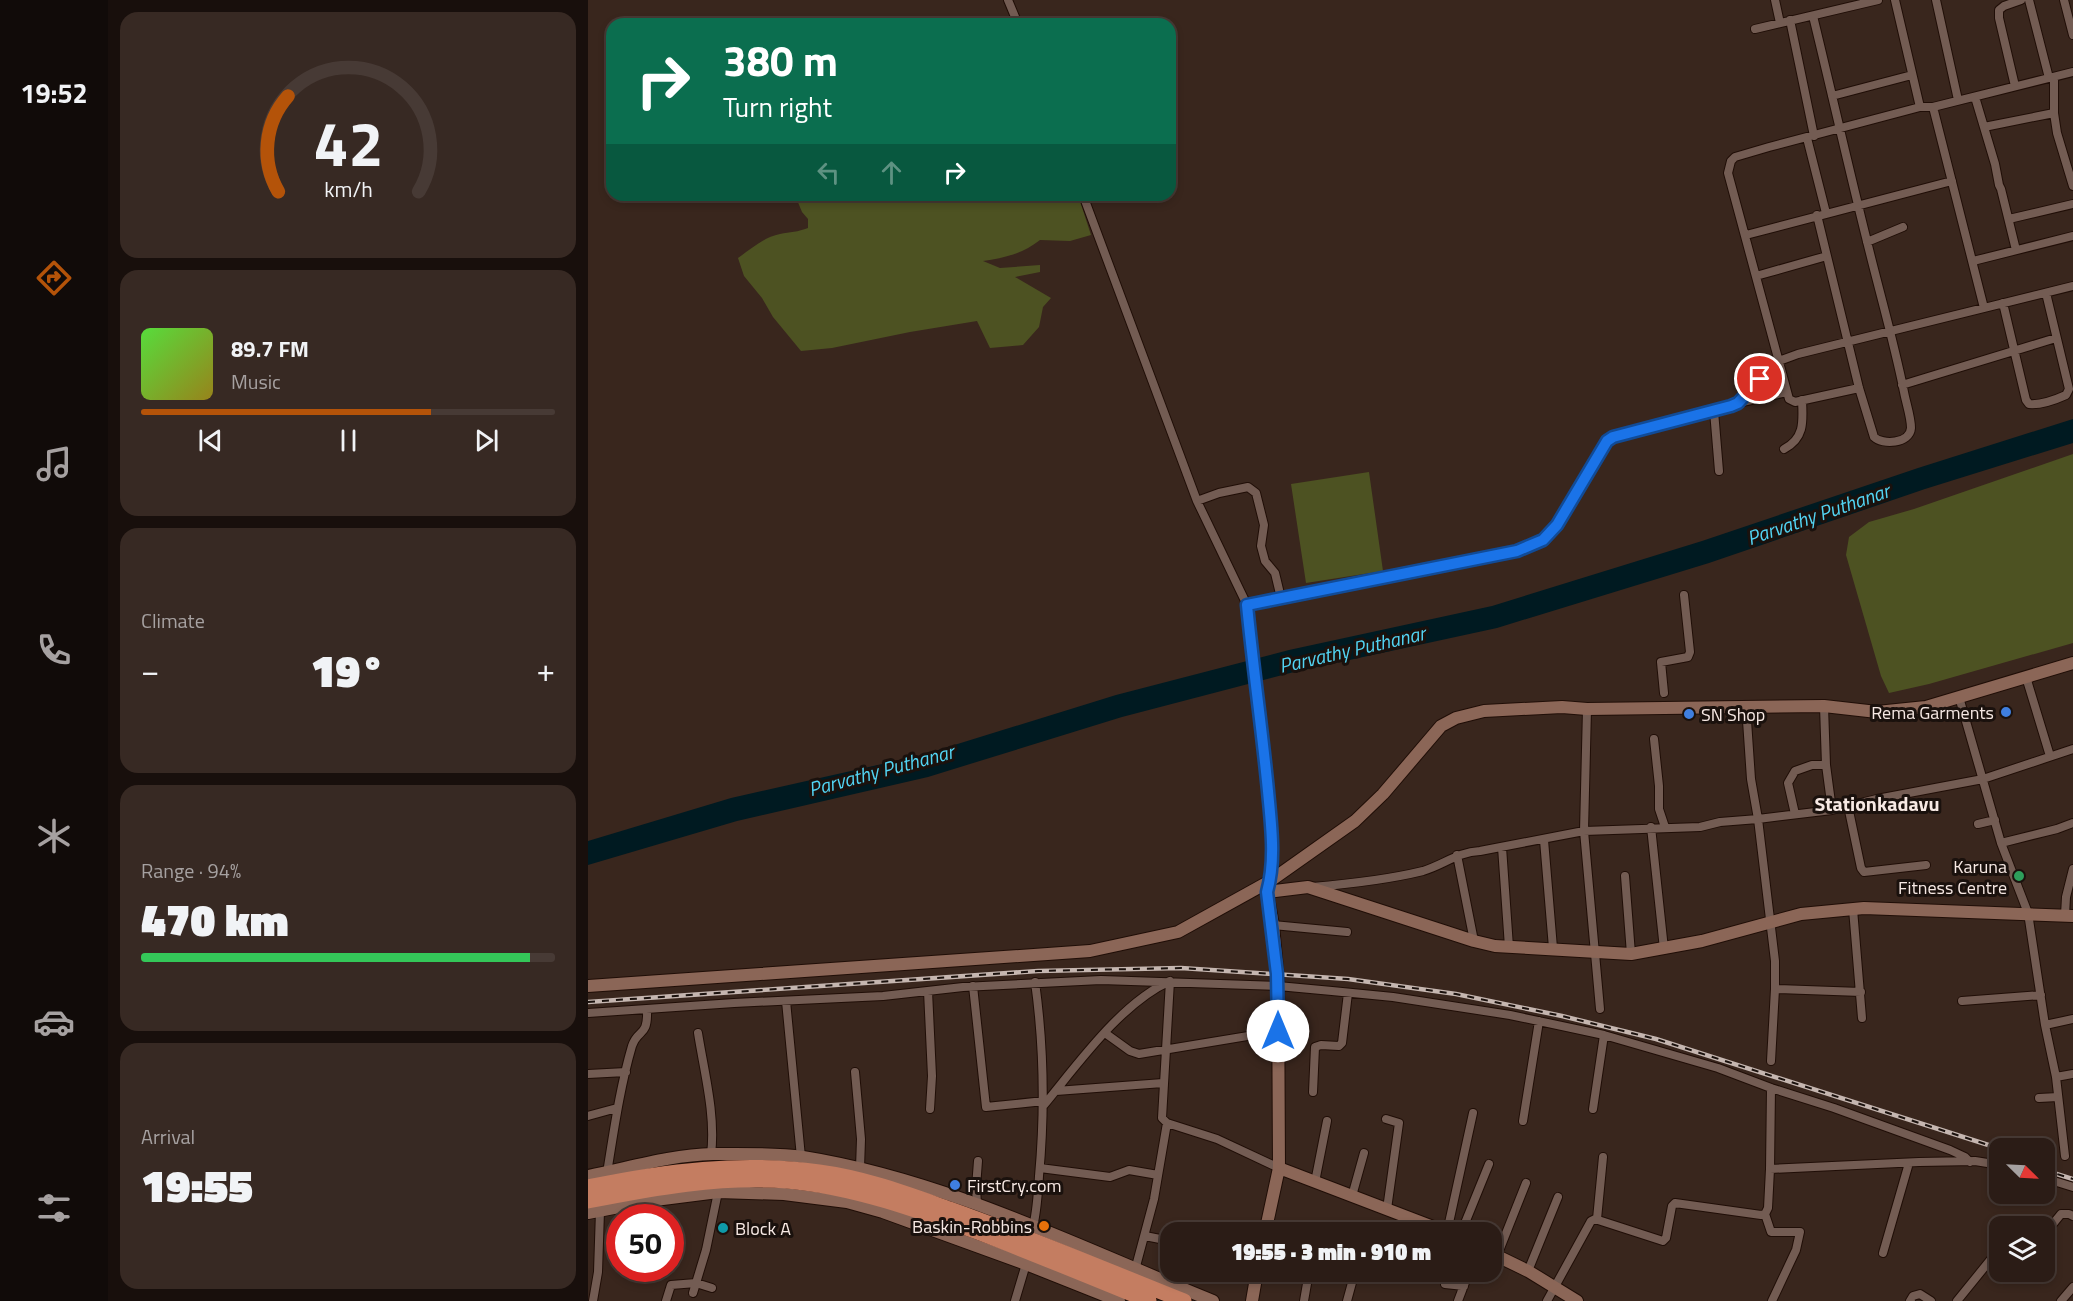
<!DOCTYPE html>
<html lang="en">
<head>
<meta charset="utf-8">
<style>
  :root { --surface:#2b1c16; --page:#372923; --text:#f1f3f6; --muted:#a6a1a1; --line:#473a35; --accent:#b45309 }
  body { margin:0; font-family:"Titillium Web",sans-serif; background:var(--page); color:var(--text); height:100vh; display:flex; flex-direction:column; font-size:22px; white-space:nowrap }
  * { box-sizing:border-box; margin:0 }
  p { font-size:20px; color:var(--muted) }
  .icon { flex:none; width:33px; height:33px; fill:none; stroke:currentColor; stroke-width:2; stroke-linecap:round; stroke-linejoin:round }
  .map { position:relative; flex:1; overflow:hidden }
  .drawer { display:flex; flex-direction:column; gap:12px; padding:12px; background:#180f0c; width:480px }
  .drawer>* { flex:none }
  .banner { position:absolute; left:18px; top:18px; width:570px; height:183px; border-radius:18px; box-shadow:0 3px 9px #0003,0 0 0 2px var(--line); background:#0b6e4f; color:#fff; overflow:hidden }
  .needle { width:39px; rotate:114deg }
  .fabs { position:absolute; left:1401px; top:1138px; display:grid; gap:12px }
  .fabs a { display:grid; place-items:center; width:66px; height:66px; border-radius:12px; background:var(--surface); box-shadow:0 3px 9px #0003,0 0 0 2px var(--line); font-size:30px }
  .speed { position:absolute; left:18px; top:1204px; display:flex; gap:12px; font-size:30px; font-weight:700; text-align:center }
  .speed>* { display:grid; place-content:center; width:78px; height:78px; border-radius:50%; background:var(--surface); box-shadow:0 3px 9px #0003,0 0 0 2px var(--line); line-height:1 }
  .speed .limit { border:9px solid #d22; background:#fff; color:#111 }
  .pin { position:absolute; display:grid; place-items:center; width:51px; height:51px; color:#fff; margin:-26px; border:3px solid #fff; border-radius:50%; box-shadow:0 2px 6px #0007 }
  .me { position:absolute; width:66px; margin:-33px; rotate:0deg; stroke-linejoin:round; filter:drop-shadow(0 0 4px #0008) }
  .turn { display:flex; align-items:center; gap:21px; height:126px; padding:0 18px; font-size:27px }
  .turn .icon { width:78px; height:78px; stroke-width:2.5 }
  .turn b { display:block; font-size:42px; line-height:51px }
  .lanes { display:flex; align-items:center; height:57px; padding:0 18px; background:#0003; justify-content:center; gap:30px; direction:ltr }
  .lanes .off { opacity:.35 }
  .big { font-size:45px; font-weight:800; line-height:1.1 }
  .drawer .tile { flex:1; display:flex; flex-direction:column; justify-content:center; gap:9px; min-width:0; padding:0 21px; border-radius:18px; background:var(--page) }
  .drawer .dial { align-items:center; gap:0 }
  .dial svg { height:156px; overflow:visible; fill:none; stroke:var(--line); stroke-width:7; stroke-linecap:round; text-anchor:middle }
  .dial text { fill:var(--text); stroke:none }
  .song { display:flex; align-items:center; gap:18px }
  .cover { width:72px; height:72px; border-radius:9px; background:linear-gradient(135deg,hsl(110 70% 55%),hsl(50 70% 35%)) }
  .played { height:6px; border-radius:3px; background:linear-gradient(90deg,var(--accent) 70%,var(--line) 70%) }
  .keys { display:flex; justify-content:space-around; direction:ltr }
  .heat { display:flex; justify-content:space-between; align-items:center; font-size:33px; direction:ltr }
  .charge { height:9px; border-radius:4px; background:linear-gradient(90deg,#34c759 94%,var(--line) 0) }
  .trip { position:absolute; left:572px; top:1222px; width:342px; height:60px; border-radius:18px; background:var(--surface); box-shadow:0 3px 9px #0003,0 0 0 2px var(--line); font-weight:800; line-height:60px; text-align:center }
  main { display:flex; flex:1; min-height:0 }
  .tabs { display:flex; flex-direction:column; width:108px; justify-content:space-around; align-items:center; background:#110b09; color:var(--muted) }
  .tabs .icon { width:42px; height:42px }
  .tabs .selected { color:var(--accent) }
  .tabs b { font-size:27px; color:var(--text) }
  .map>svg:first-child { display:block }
  .green { fill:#4d5222 }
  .water { fill:#001a21 }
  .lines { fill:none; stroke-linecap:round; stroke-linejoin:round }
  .street-casing { stroke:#200e07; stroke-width:10 }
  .secondary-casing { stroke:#200e07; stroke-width:14 }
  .highway-casing { stroke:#200e07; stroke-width:17 }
  .street { stroke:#735c53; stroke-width:8 }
  .secondary { stroke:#8b6657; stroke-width:12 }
  .highway { stroke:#c47d61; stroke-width:15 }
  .rail-casing { stroke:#c5b6b0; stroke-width:4.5 }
  .rail { stroke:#1a110d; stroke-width:2; stroke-dasharray:7; stroke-linecap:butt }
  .route-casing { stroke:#114b97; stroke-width:15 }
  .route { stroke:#1a73e8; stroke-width:10 }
  .shop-dot { fill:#3f7fe0; stroke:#1a110d; stroke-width:2 }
  .leisure-dot { fill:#2e9e5b; stroke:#1a110d; stroke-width:2 }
  .food-dot { fill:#e8710a; stroke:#1a110d; stroke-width:2 }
  .culture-dot { fill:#0f9aa8; stroke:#1a110d; stroke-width:2 }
  .labels { text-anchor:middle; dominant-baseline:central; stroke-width:6; stroke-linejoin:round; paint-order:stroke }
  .poi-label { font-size:18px; fill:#f7e9e4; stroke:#1a110d; text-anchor:end }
  .water-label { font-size:20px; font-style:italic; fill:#52d4f3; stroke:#1a110d }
  .neighbourhood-label { font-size:20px; font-weight:bold; fill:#f7e9e4; stroke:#1a110d }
</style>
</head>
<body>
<main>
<nav class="tabs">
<b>19:52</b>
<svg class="icon selected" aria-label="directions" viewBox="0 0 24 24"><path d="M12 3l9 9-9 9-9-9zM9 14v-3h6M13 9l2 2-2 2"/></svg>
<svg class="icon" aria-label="music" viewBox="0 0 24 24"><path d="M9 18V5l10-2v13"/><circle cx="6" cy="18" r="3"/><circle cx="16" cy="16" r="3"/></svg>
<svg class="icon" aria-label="phone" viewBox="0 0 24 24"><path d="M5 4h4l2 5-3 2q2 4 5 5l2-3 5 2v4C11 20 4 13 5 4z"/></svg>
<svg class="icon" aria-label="climate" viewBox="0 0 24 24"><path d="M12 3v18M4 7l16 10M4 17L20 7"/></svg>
<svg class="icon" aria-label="car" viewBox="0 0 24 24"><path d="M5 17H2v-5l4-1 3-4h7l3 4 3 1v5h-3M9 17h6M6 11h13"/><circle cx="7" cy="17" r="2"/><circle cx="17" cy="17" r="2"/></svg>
<svg class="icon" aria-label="filters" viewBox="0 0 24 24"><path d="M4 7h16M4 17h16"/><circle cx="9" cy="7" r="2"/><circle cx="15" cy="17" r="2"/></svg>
</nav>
<section class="drawer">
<div class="tile dial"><svg viewBox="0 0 100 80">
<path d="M14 69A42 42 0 1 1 86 69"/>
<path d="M14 69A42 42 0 0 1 19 20" stroke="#b45309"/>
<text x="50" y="56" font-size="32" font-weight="700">42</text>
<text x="50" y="72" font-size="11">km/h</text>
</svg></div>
<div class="tile">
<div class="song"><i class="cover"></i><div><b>89.7 FM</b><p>Music</p></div></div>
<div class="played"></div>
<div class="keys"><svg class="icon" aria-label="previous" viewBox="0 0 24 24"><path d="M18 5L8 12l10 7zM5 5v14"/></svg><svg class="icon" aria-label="pause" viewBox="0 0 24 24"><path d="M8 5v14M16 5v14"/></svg><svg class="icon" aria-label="next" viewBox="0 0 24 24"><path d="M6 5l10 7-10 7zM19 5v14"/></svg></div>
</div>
<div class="tile"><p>Climate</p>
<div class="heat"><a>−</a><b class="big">19°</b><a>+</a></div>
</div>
<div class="tile"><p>Range · 94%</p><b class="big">470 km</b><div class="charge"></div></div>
<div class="tile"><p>Arrival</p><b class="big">19:55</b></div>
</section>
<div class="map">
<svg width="1485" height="1301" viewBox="0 0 1485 1301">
  <rect width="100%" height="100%" fill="#39261d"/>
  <!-- green -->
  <path class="green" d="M207 195H490L503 235 482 241 452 240C434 254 416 258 395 261L412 268 452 265V272L427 277 463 298 455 307 451 327 435 345 402 348 389 321 322 332 244 348 213 351 185 317 174 298 156 276 150 258C163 249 176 237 192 234 202 232 210 232 220 228V219L214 212Z
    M1485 454V643L1341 684 1301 693 1293 676 1258 555 1261 537 1281 522 1326 509Z
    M781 472 795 571 718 583 703 484Z"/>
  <!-- water -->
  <path class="water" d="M1485 419V443L1337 489 1121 563 909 628 706 672 534 717 340 777 149 821 0 865V841L143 798 334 755 528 695 701 650 904 606 1114 541 1330 468Z"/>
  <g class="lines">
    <defs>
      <path id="street" d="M420 0 430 24
        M1187 0 1192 23
        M1307 0 1332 107
        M1348 0 1370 100
        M1441 0 1461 78
        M1476 0 1485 35
        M1225 16C1246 102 1265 188 1287 273 1297 312 1308 352 1316 392 1318 403 1323 417 1323 428 1322 444 1294 445 1286 437L1271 388 1229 215
        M1202 20 1226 136
        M1167 29 1290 0
        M1466 77V113L1469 133 1485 186
        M1427 86 1411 18V10L1416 6 1433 0
        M1244 96 1324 75
        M1387 97 1407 164 1411 185 1413 189 1428 250
        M1345 107 1396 308
        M1396 127 1466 113
        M1219 138 1238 213
        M495 195 609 501 659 605 684 831 682 881
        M1421 219 1485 204
        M1158 235 1364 181
        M1279 242 1315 227
        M1385 261 1485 236
        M1168 276 1239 256
        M1415 303 1438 400 1441 404C1452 405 1467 400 1478 395L1481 389 1458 293
        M1314 385 1468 338
        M1271 388 1207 402 1201 399 1140 173 1143 161 1147 157 1181 147 1332 107H1345L1485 72
        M1150 403 1199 392
        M1126 411 1131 471
        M1196 449C1217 438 1215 421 1214 400
        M609 501 631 493 660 487 668 493 676 525 673 546 677 561 687 573 693 598
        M659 605 929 551 955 540 969 525 1019 441 1025 437 1150 403 1183 367 1191 361 1210 354 1485 286
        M1438 677 1462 756
        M1076 693 1073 662 1100 657 1102 652 1096 595
        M1371 697 1413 843 1440 913 1457 1025 1468 1077 1477 1156
        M1236 706 1238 765 1244 810
        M999 709 996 831 1012 1009
        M1066 739 1071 786V809L1077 827
        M1260 806 1273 868 1276 872 1338 865
        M1207 814 1200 783 1207 771 1224 765H1238
        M1390 824 1407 820
        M1063 827 1076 949
        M956 840 965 948
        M1413 843 1469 829 1485 823
        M914 847 921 947
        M869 855 886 941
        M1037 876 1043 954
        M724 887C761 884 798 880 835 871 855 865 870 852 892 851L996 831 1112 827 1132 822 1170 819 1163 779 1158 706
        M1265 909 1274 1018
        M1477 915 1478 897 1485 869
        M685 925 759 932
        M385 986 398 1107 456 1101
        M1187 989 1273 992
        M340 991 344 1076 342 1109
        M198 1001 213 1157
        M1374 1001 1453 995
        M0 1013 146 1003 295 996 375 987 513 980 690 986 744 991 805 997 922 1015 1016 1035 1130 1068 1183 1088 1246 1108 1362 1150 1377 1157 1382 1162
        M1457 1025 1485 1019
        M110 1033C116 1071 128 1116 123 1154
        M517 1033 542 1051 551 1054 690 1031
        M1183 1061 1187 989V961L1170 819 1244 810 1289 799 1395 779 1485 749
        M267 1072 273 1139 272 1168
        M0 1074 38 1072
        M1468 1077 1485 1074
        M468 1091 575 1083
        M725 1092 727 1047 733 1045 751 1046 754 1043 760 993
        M1451 1098 1470 1097
        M456 1105C490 1064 533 1003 582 981L574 1118 579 1123 629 1139 691 1168
        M1005 1109 1016 1035
        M0 1116 29 1108
        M798 1119 811 1123 799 1209
        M935 1121 951 1021
        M452 1168 522 1177 541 1170 570 1175
        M1182 1169 1183 1088
        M19 1173C26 1130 32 1087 44 1046 50 1028 60 1038 59 1010
        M1456 1178 1485 1187
        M727 1182 739 1121
        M764 1196 776 1153
        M389 1205 388 1187 390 1161
        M1177 1214 1183 1232H1212L1208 1250 1184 1301
        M1009 1219 1015 1157
        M445 1227C449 1210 450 1194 451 1176 457 1111 456 1047 447 982
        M859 1232 885 1113
        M873 1233 901 1164
        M1456 1235 1473 1214H1481L1485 1216
        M557 1236 582 1241
        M1295 1253 1321 1163
        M909 1256 938 1183
        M547 1270 566 1199 579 1123
        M940 1271 970 1197
        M857 1284 876 1286
        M105 1293 118 1250 130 1192
        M5 1301 10 1272 12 1211
        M78 1301 83 1285 108 1283 124 1288
        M427 1301 438 1264
        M716 1301 721 1272
        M759 1301 765 1279
        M870 1301 881 1272
        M959 1301 1003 1221 1007 1219 1075 1241 1078 1238 1084 1206 1087 1203 1173 1215 1177 1214 1180 1208 1182 1169 1331 1162 1387 1161 1412 1165
        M1322 1301 1325 1296 1332 1294 1343 1301
        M1369 1301 1412 1248
        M1473 1301 1485 1287"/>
      <path id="secondary" d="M679 892 720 887 886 941 907 946 1043 954 1114 941 1213 914 1276 908 1485 916
        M0 986 502 951 590 932 682 881 767 821 795 794 853 726 868 718 896 711 974 707 999 709 1236 706 1289 712 1338 707 1485 663
        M691 1168 861 1233
        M0 1176C41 1168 82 1155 125 1154 154 1154 186 1153 215 1157 359 1180 491 1247 625 1301
        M0 1213 67 1200 130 1192 196 1194 259 1202 295 1212 438 1264 531 1301
        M677 1233 691 1168 690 980 685 925 679 892 681 885
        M903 1253 940 1271 989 1301
        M664 1301 669 1272"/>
      <path id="highway" d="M0 1187C77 1171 153 1161 231 1172 277 1178 319 1194 362 1209 441 1237 518 1270 596 1301
        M0 1201C66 1188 131 1176 199 1181 266 1187 329 1210 392 1233 449 1255 505 1278 561 1301"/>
    </defs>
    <!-- street casing -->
    <use href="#street" class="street-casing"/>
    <!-- secondary casing -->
    <use href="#secondary" class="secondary-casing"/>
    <!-- highway casing -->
    <use href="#highway" class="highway-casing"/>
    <!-- street -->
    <use href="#street" class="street"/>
    <!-- secondary -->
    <use href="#secondary" class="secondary"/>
    <!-- highway -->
    <use href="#highway" class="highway"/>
    <defs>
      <path id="rail" d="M0 1002 450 971 593 968 760 979 868 994 974 1016 1068 1039 1413 1149
        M1456 1170 1485 1179"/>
    </defs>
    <!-- rail casing -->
    <use href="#rail" class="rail-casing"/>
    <!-- rail -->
    <use href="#rail" class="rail"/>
  </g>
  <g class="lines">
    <defs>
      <path id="route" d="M690 1031 689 974 679 892C688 860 683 824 680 791 674 729 665 667 659 605L929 551 955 540 969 525 1019 441 1025 437 1143 406 1150 403 1172 379"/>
    </defs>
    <!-- route casing -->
    <use href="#route" class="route-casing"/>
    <!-- route -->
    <use href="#route" class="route"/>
  </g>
  <!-- markers -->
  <g class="shop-dot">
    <circle cx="1418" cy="712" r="6"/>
    <circle cx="1101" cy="714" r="6"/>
    <circle cx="367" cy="1185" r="6"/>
  </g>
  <circle class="leisure-dot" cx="1431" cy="876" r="6"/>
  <circle class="food-dot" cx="456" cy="1226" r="6"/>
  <circle class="culture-dot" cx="135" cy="1228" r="6"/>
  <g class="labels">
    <!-- poi labels -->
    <g class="poi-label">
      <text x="1406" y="712">Rema Garments</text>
      <text x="1113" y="714" text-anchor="start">SN Shop</text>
      <text x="1419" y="866">Karuna<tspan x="1419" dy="21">Fitness Centre</tspan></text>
      <text x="379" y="1185" text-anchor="start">FirstCry.com</text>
      <text x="444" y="1226">Baskin-Robbins</text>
      <text x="147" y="1228" text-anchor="start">Block A</text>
    </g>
    <!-- water labels -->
    <g class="water-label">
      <text transform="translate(1230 514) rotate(-19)">Parvathy Puthanar</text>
      <text transform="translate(764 649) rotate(-13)">Parvathy Puthanar</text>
      <text transform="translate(293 770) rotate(-15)">Parvathy Puthanar</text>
    </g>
    <!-- neighbourhood labels -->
    <g class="neighbourhood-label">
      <text x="1289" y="803">Stationkadavu</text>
    </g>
  </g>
</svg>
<div class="fabs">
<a><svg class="needle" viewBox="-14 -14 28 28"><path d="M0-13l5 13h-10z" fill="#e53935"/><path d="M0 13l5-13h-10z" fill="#a6a1a1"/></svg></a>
<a><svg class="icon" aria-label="layers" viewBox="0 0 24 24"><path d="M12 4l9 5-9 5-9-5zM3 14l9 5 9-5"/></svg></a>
</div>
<div class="speed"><div class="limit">50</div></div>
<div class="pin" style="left:1172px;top:379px;background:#d93025"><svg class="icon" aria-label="arrive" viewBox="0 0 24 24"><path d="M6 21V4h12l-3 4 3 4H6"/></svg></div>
<svg class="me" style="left:690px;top:1031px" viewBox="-20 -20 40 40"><circle r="19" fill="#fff"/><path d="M0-13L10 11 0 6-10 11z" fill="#1a73e8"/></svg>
<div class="trip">19:55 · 3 min · 910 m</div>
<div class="banner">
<div class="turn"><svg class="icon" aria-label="right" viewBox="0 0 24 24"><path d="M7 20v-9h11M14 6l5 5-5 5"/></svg><div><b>380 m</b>Turn right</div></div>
<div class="lanes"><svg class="icon off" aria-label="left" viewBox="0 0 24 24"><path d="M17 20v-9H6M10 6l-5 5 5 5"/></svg><svg class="icon off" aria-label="ahead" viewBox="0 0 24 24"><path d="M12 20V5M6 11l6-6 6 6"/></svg><svg class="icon" aria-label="right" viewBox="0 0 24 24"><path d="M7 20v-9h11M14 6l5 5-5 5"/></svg></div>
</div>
</div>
</main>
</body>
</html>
